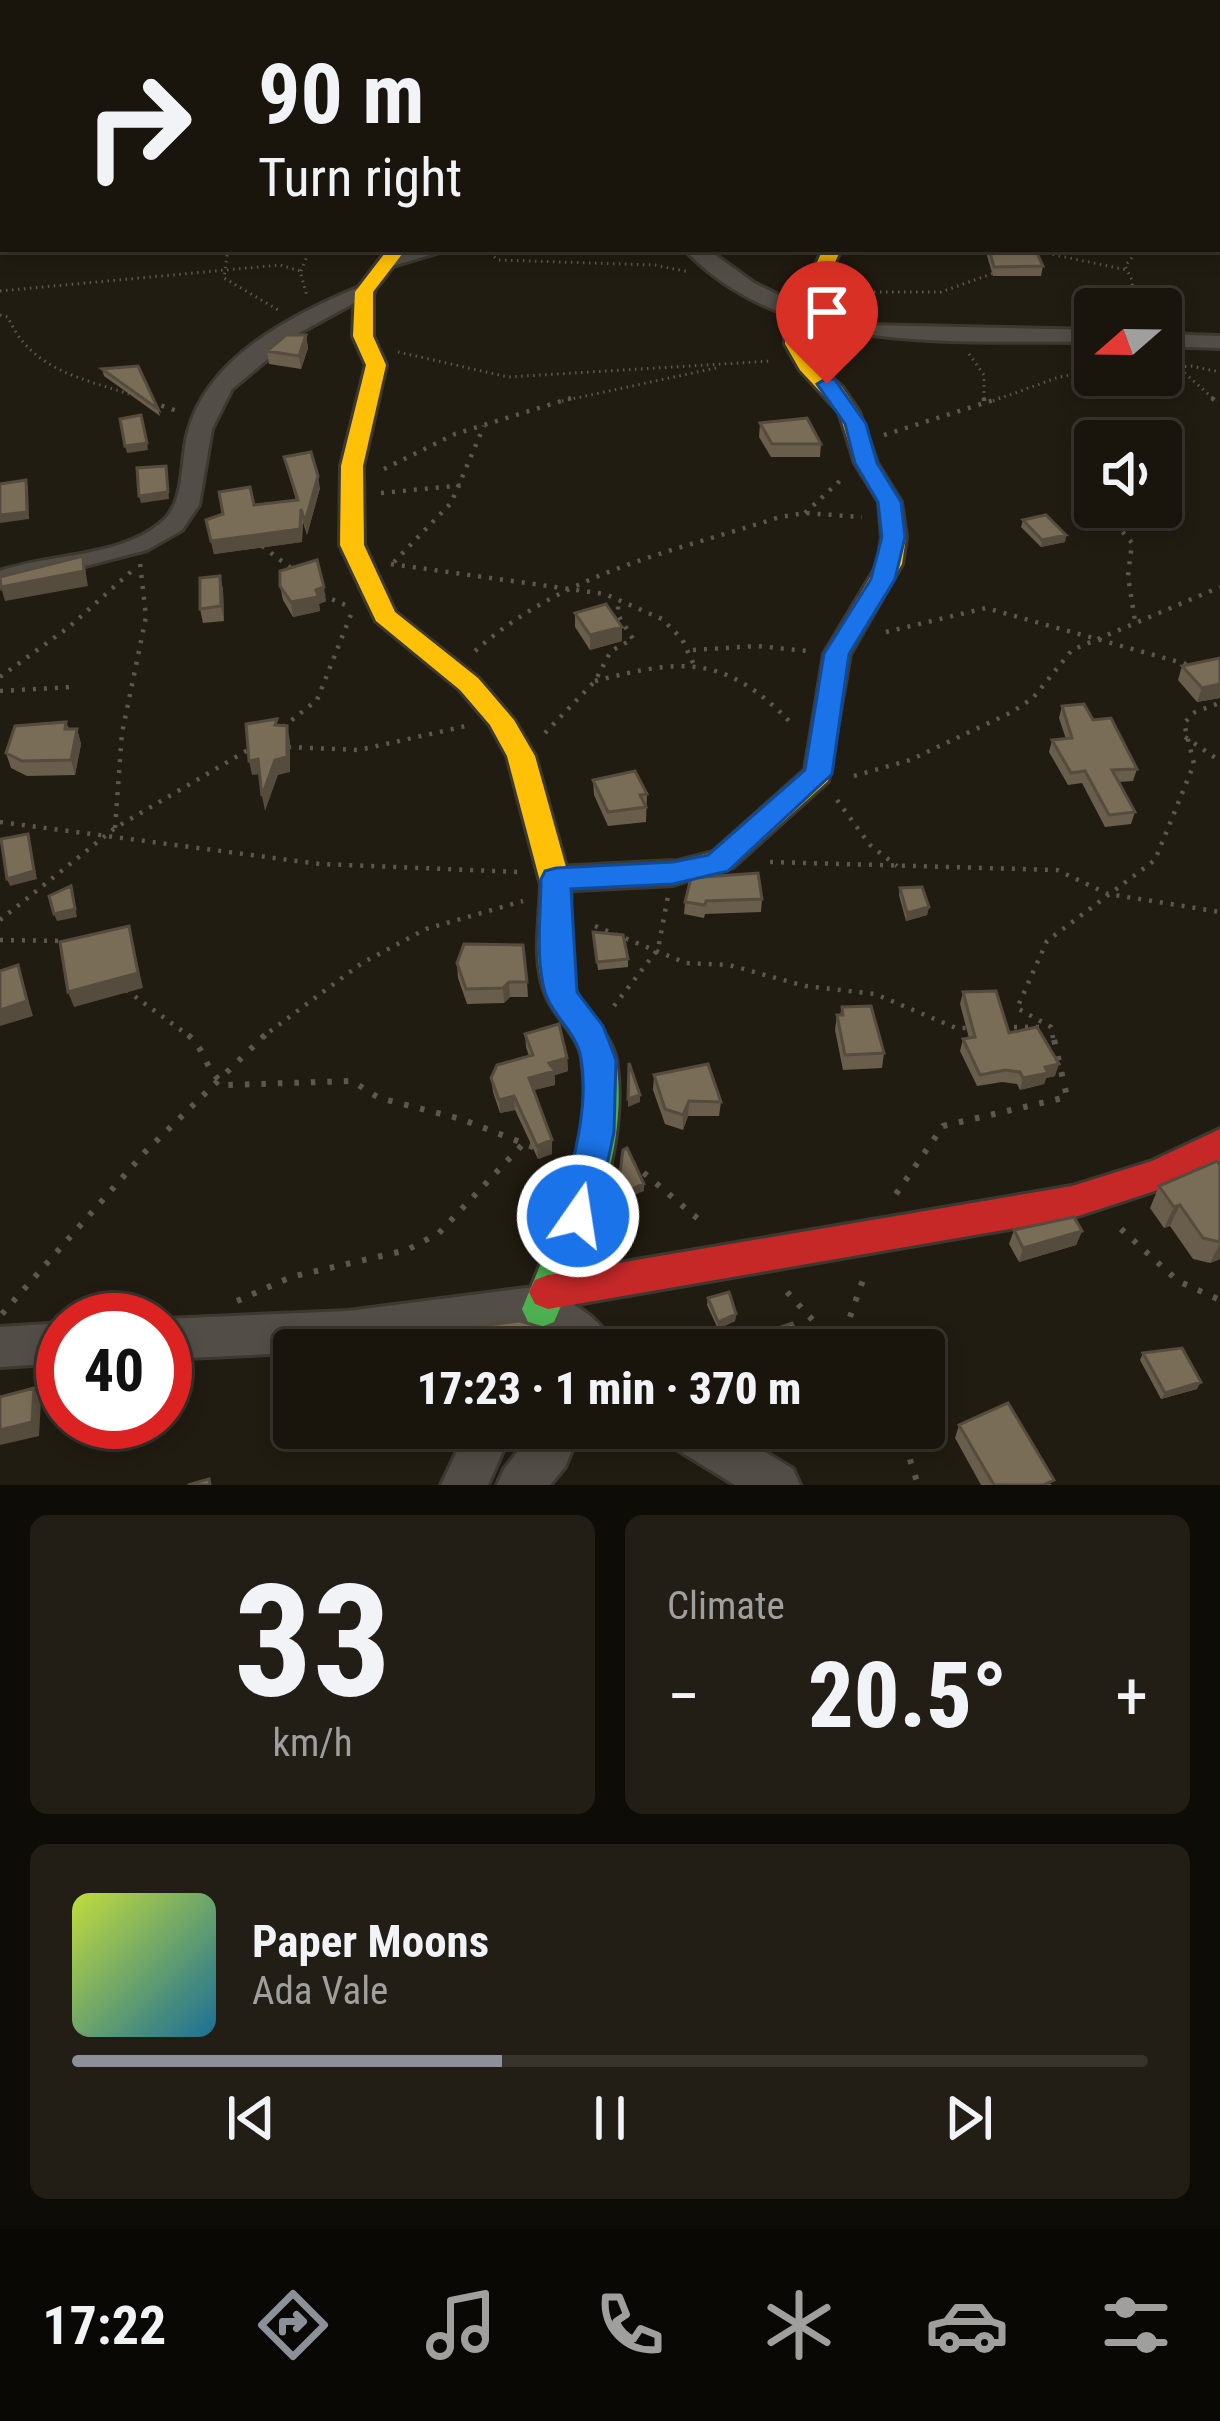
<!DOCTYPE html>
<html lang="en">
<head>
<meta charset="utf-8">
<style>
  :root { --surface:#19150d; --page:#221e16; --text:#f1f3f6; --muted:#9f9f9d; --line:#37342e; --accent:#8c9099 }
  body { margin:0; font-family:"Roboto Condensed",sans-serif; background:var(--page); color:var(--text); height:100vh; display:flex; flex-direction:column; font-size:45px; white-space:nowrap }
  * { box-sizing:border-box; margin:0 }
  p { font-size:39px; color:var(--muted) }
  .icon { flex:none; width:66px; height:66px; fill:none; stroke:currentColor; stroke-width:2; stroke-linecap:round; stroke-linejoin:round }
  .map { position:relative; height:1485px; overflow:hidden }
  .drawer { display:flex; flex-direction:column; gap:30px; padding:30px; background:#0e0c07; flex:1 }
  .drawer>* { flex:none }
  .guide { position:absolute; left:0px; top:0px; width:1221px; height:252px; box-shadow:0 6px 18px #0003,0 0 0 3px var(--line); background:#19150d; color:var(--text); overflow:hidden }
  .needle { width:78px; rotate:250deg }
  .tools { position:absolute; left:1074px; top:288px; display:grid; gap:24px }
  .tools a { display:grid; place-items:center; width:108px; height:108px; border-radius:12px; background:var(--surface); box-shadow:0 6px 18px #0003,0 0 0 3px var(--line); font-size:60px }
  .speed { position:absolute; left:36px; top:1293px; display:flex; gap:24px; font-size:60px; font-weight:700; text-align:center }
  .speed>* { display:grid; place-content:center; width:156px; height:156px; border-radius:50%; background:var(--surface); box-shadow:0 6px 18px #0003,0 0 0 3px var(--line); line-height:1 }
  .speed .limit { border:18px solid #d22; background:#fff; color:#111 }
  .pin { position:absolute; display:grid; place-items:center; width:102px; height:102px; color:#fff; margin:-123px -51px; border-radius:50% 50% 50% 0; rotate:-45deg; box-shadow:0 0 12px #0007 }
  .pin .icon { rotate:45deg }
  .me { position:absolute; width:132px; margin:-66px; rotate:13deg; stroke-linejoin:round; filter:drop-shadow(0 0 9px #0008) }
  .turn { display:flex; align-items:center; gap:42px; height:252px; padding:0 60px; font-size:54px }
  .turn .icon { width:156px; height:156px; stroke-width:2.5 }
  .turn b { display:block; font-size:84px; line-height:102px }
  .big { font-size:90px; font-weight:800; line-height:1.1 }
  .drawer .widget { flex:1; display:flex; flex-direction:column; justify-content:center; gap:18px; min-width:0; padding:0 42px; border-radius:18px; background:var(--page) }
  .drawer .dial { align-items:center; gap:0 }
  .dial b { font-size:156px; line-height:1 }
  .song { display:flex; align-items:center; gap:36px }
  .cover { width:144px; height:144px; border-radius:18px; background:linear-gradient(135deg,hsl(70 70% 55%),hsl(200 70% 35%)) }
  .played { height:12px; border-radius:6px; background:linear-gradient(90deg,var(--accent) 40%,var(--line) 40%) }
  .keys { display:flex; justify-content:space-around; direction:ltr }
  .heat { display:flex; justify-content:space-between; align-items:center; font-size:66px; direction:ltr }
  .drawer .tiles { flex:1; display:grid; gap:30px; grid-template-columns:1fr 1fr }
  .widget:last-child { grid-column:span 2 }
  .trip { position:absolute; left:273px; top:1329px; width:672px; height:120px; border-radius:12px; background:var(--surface); box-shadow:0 6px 18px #0003,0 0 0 3px var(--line); font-weight:800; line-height:120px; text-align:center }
  .tabs { display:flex; height:192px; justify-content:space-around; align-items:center; background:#0a0805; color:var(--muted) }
  .tabs .icon { width:84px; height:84px }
  .tabs .current { color:var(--accent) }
  .tabs b { font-size:54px; color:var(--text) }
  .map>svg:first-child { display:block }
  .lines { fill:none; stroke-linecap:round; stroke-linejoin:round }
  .street-casing { stroke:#3d3931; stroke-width:6 }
  .fast-casing { stroke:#3d3931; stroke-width:6 }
  .slow-casing { stroke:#3d3931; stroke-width:6 }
  .jam-casing { stroke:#3d3931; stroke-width:6 }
  .path-far2 { stroke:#5b5851; stroke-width:3; stroke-dasharray:1.5 4.5; stroke-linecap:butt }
  .path-far1 { stroke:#5b5851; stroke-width:4.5; stroke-dasharray:3 8; stroke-linecap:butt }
  .path { stroke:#5b5851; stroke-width:6; stroke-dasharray:4.5 12; stroke-linecap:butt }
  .street { fill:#524e47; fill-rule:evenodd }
  .fast { fill:#4caf50; fill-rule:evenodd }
  .slow { fill:#ffc107; fill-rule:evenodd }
  .jam { fill:#c62828; fill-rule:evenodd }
  .wall { fill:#695e4b }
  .shaded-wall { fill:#554c3d }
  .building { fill:#7a6d57; stroke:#554c3d; stroke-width:3 }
  .route { fill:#1a73e8; stroke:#114b97; stroke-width:3 }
</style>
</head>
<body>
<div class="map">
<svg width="1220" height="1485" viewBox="0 0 1220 1485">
  <rect width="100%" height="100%" fill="#211c11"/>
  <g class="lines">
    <defs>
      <path id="street" d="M40 0H65L67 3H42Z
        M471 0H485V3H471Z
        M921 0H948L950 3H923Z
        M981 0H995L997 3H983Z
        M1218 46H1220V56H1218Z
        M415 249H450L393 266 383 260Z
        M684 249H707L754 283 801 306 866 325 1095 330V342C958 339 789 359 684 249Z
        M357 288 374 292 299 333 232 389 212 429 199 505 182 530 147 550 0 588V571C50 553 125 558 165 519 186 497 180 459 188 432 207 358 292 315 357 288Z
        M1161 334 1220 336V348L1161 346Z
        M673 861 685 865 689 873 685 881 673 885 556 891 544 888 540 879 544 870 556 867Z
        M534 1287C569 1301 600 1313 615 1350H566L551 1334 533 1327 357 1350 165 1359V1319L348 1311Z
        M63 1323V1363L0 1367V1327Z
        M468 1428H513L488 1485H441Z
        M536 1428H581L565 1467 550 1485H497L504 1469Z
        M662 1428H726L793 1469 800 1485H735L668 1444Z"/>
      <path id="fast" d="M556 874 567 877 571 885C570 919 562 965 578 996 590 1019 611 1034 616 1060 630 1146 588 1244 554 1322L541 1327 528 1322 522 1309C553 1233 596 1144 582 1059 579 1035 555 1018 546 995 532 962 540 920 541 885L545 877Z"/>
      <path id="slow" d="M388 249H406L373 292V336L386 365 363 466 364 545 395 612 478 678 514 720 535 756 571 885 567 893H545L541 885 507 756 490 725 460 690 376 621 340 545 341 466 366 365 353 336 355 292Z
        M823 249H841L831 271 804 302 805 344 815 363 842 387 859 412 877 463 901 502 906 537 902 564 850 654 828 781 733 867 673 884 663 881 658 873 663 865 713 852 805 770 824 654 878 564 882 537 879 502 855 463 839 412 800 370 785 344 786 301 814 269Z"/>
      <path id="jam" d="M1220 1129V1161L1173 1185 1072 1218 548 1309 535 1304 529 1292 535 1280 548 1275 1072 1186 1152 1161Z"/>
    </defs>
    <!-- street casing -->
    <use href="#street" class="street-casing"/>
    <!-- fast casing -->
    <use href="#fast" class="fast-casing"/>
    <!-- slow casing -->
    <use href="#slow" class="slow-casing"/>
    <!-- jam casing -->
    <use href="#jam" class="jam-casing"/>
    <!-- path-far2 -->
    <path class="path-far2" d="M819 3 823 0
      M228 249 224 278 280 311
      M485 249 498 260 655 265 689 272
      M1041 252 1127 270
      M301 271 310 249
      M0 291 280 265 300 271 307 296
      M832 292H941L997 272
      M1134 309 1132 280 1125 266 1139 249
      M0 315 8 317C30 369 80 378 129 394
      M398 352 508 377 772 361
      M969 354 984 375V401
      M1171 361 1216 401
      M1161 369 1191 366 1220 372
      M562 401 716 368
      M993 401 1059 377 1095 371"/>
    <!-- path-far1 -->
    <path class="path-far1" d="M984 398V403
      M1212 398 1220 405
      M151 402 180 412
      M884 435 1000 398
      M384 469 455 434 571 398
      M381 493 465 485
      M1085 494 1095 502
      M1101 507 1132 543 1128 576 1135 621
      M805 513 844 477
      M262 546 296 572
      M394 562 451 503 484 426
      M391 564 605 594 662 619 682 639 694 665
      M322 595 350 607
      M886 632 986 608 1193 666
      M693 650 757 646 807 651
      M475 651C565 572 668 553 780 517L805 513 862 517
      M0 677 69 627 134 569
      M595 681C682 659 724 653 792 724
      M0 691 72 687
      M283 727 317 700 352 612
      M545 733 595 681 611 651 633 639 618 615V600
      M1185 737 1220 761
      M288 747 359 750 466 726
      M854 776 910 760 1012 712 1033 698 1072 650 1220 587
      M837 800 870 845 897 866
      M0 822 320 864 520 872
      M115 828 122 733 146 617 140 563
      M770 862 1057 870 1108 894 1220 912
      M0 920 115 828 253 747
      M595 926 686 963 729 965 805 986 875 994 956 1028H968
      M0 940 66 941
      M126 990 192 1038
      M614 1006 658 949 668 896
      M1003 1027H1046
      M261 1038 362 963 426 929 523 901
      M1053 1038 1051 1027 1017 1008 1047 941 1155 860 1194 764 1184 723 1195 712 1220 703"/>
    <!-- path -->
    <path class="path" d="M188 1035C206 1049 205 1073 226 1085L352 1081 379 1098 461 1119 538 1149
      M631 1162 704 1224
      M896 1194 943 1126 1067 1097 1053 1035
      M1121 1229 1178 1281 1220 1300
      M787 1292 840 1350
      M237 1301 291 1277 407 1250 439 1233 523 1144
      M2 1314 145 1152 265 1035
      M839 1348 864 1277
      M900 1428 918 1485"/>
    <!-- street -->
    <use href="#street" class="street"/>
    <!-- fast -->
    <use href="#fast" class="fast"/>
    <!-- slow -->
    <use href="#slow" class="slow"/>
    <!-- jam -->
    <use href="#jam" class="jam"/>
  </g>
  <!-- wall -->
  <path class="wall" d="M985 249H1035L1043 266 1041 276H993Z
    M306 335 308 348 301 369 269 364 267 351Z
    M102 369 158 409 160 416 104 376Z
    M760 423 821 444 820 457H771L759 437Z
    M284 457 320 488 307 535 303 522 302 542 214 554 206 520 254 505 296 500Z
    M1023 520 1066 535 1065 542 1041 547 1021 527Z
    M220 576 223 590 224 621 203 623 200 609Z
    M280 586 326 601 319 604 320 611 293 617 283 600Z
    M575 613 622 641 590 650 575 627Z
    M1220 658V698L1197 702 1178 680 1182 666Z
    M1062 706 1093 720 1137 769 1133 781 1118 782 1135 812 1131 824 1105 827 1082 783 1068 785 1049 752 1052 740 1066 739 1059 718Z
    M66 722 69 729H77L81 744 75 775 27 776 11 768 6 753Z
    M593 780 647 794 646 822 608 826 594 795Z
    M900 888 929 907 927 915 906 921 899 895Z
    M762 899 761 912 705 914 704 918 684 914 685 902Z
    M593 932 628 959V967L598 970Z
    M457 963 527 982 528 997H510L504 1003 467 1004 458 978Z
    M963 992 1009 1033 1055 1076 1046 1078 1044 1084 1020 1090 1017 1084 1002 1082 977 1086 960 1051 963 1039 969 1038 960 1004Z
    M842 1007 884 1053 882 1068 843 1070 835 1030 837 1015H840Z
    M525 1034 567 1058 568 1071 555 1075V1085L534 1090 552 1154 538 1159 515 1110 500 1113 493 1092 491 1078 529 1056 526 1047Z
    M654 1075 721 1102 719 1116H688L683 1130 665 1124 653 1090Z
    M1220 1165V1259L1210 1263 1193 1259 1170 1226 1164 1228 1150 1208 1159 1186Z
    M1014 1230 1082 1231 1076 1245 1019 1262 1009 1244Z
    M708 1298 736 1314 735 1321 718 1329 707 1305Z
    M1143 1353 1197 1389 1161 1399 1140 1360Z
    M959 1425 1052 1485H981L955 1438Z"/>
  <!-- shaded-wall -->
  <path class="shaded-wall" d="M306 335 308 348 301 369 299 356Z
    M147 443 148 450 127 453 125 446Z
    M166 466 169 499 141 503 139 496Z
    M318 476 320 488 307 535 305 522Z
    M26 480 28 487 29 519 0 523V515Z
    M301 509 302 542 214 554 211 541Z
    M1066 535 1065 542 1041 547 1042 540Z
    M83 556 88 586 5 601 1 587Z
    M220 576 223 590 224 621 221 606Z
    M324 587 326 601 319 604 320 611 293 617 291 602Z
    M622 627V641L590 650V635Z
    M1220 684V698L1197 702 1202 688Z
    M287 726 290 741V772L278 775 265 811 262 796Z
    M77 729 81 744 75 775 71 760Z
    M258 759 261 774 252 775 249 761Z
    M28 834 37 879 10 886 7 879Z
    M71 886 77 917 57 921 54 914Z
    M929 907 927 915 906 921 907 913Z
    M129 926 143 988 74 1007 68 992Z
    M18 965 33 1016 0 1026V1010Z
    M509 982 510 997 504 1003 503 988Z
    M567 1058 568 1071 555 1075V1085L530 1091 529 1078 549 1063Z
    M1059 1064 1055 1076 1046 1078 1044 1084 1020 1090 1023 1078 1045 1067Z
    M640 1095V1102L628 1107V1099Z
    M514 1096 515 1110 500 1113 499 1100Z
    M689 1101 688 1116 683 1130V1115Z
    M552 1140V1154L538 1159 537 1146Z
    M644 1184V1191L617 1202V1195Z
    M1180 1205 1170 1226 1164 1228 1174 1207Z
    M1082 1231 1076 1245 1019 1262 1023 1248Z
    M1220 1243V1259L1210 1263Z
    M736 1314 735 1321 718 1329V1322Z
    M553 1331 554 1344 522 1350H459Z
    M1201 1382 1197 1389 1161 1399 1165 1393Z
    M34 1388 41 1401 39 1436 0 1445V1430Z"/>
  <!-- building -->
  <path class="building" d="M989 249H1035L1043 266 994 267Z
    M286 335H306L299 356 267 351Z
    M138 366 158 409 102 369Z
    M141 415 147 443 125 446 120 419Z
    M807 418 821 444H772L760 423Z
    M311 452 318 476 305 522 301 509 300 529 211 541 206 520 223 514 219 492 250 487 254 505 298 500 284 457Z
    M166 466 168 492 139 496 137 468Z
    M26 480 27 512 0 515V484Z
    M1046 515 1066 535 1042 540 1023 520Z
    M83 556 84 571 1 587 0 577Z
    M317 560 324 587 316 590 318 597 291 602 280 586V571Z
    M220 576 221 606 200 609V578Z
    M606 604 622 627 590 635 575 613Z
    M1220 658V684L1202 688 1182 666Z
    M1084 704 1093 720 1111 718 1137 769 1112 770 1135 812 1109 815 1085 771 1071 773 1052 740 1072 738 1062 706Z
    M277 719 275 725 287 726V757L275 760 262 796 258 759 249 761 246 724Z
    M66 722 65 729H77L71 760 22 761 6 753 15 726Z
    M635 771 647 794 640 795 646 807 608 812 593 780Z
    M28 834 34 871 7 879 1 839Z
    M758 873 762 899 706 901 705 905 685 902 691 878Z
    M71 886 75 909 54 914 49 896Z
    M922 887 929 907 907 913 900 888Z
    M129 926 138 973 68 992 60 942Z
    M593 932 623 935 628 959 597 962Z
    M464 944 523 945 527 982H509L503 988 466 989 457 963Z
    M18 965 27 1001 0 1010V971Z
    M996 991 1009 1033 1037 1027 1059 1064 1045 1067 1048 1073 1023 1078 1020 1072 1005 1070 980 1075 963 1039 975 1037 963 992Z
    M871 1006 884 1053 845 1055 837 1015H843L842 1007Z
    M559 1024 567 1058 549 1063 555 1071 529 1078 552 1140 537 1146 514 1096 499 1100 491 1078 497 1065 533 1055 525 1034Z
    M629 1063 640 1095 628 1099Z
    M708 1064 721 1102 689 1101 683 1115 665 1109 654 1075Z
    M627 1148 644 1184 617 1195 623 1150Z
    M1217 1161 1220 1165V1242L1203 1238 1180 1205 1174 1207 1159 1186Z
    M1074 1217 1082 1231 1023 1248 1014 1230Z
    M729 1292 736 1314 718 1322 708 1298Z
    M520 1321 553 1331 459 1350H453V1344L432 1350H424L421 1334Z
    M792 1323 804 1350H761L755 1336Z
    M1182 1348 1201 1382 1165 1393 1143 1353Z
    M34 1388 32 1422 0 1430V1397Z
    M1008 1403 1054 1480 1043 1485H994L959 1425Z
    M209 1479 210 1485H188Z"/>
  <!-- route -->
  <path class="route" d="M827 378 835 380 866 424 877 463 901 502 905 537 895 579 849 654 832 774 728 871 673 884 571 889 577 992 603 1026 616 1060 614 1132 596 1216 591 1227 578 1232 565 1227 560 1216C571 1167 590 1108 581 1058 577 1032 552 1016 545 992 535 957 541 915 541 879L545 871 556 868 673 862 708 855 805 770 824 654 871 579 882 537 878 502 855 463 845 424 817 384Z"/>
</svg>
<div class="tools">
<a><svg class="needle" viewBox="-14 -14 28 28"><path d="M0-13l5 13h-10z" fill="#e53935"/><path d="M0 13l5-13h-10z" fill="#9f9f9d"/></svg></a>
<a><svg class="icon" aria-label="sound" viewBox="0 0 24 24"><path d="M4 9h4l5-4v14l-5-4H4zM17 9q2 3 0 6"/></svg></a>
</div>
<div class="speed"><div class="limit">40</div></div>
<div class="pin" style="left:827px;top:384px;background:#d93025"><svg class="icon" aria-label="arrive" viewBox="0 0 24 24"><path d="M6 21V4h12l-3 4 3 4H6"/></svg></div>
<svg class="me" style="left:578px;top:1216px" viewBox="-20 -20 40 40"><circle r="17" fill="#1a73e8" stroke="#fff" stroke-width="3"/><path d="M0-11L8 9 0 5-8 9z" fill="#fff"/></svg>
<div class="trip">17:23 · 1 min · 370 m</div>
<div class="guide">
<div class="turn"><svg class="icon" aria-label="right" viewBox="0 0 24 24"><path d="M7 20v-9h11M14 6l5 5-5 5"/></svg><div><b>90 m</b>Turn right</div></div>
</div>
</div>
<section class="drawer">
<div class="tiles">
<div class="widget dial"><b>33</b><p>km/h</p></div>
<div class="widget"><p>Climate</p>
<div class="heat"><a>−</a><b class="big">20.5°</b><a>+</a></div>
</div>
<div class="widget">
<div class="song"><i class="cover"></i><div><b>Paper Moons</b><p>Ada Vale</p></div></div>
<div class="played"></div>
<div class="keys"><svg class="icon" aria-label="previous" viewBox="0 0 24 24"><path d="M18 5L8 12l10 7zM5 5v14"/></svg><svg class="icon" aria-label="pause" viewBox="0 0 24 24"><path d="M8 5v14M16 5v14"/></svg><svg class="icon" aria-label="next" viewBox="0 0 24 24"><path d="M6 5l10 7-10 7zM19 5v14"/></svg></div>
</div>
</div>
</section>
<nav class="tabs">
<b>17:22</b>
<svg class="icon current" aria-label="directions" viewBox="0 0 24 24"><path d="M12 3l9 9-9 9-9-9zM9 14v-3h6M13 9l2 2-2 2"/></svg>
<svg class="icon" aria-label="music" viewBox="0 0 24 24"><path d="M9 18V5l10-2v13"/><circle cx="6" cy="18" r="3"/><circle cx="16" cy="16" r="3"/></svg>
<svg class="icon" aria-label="phone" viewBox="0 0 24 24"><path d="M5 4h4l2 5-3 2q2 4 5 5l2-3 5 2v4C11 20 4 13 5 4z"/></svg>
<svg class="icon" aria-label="climate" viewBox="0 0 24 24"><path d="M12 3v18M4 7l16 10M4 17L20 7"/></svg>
<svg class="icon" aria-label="car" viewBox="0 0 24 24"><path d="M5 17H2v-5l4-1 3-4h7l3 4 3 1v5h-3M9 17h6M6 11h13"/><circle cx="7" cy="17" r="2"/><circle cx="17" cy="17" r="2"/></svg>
<svg class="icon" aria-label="filters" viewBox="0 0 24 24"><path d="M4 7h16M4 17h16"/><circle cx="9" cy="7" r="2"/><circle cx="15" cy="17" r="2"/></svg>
</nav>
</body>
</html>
